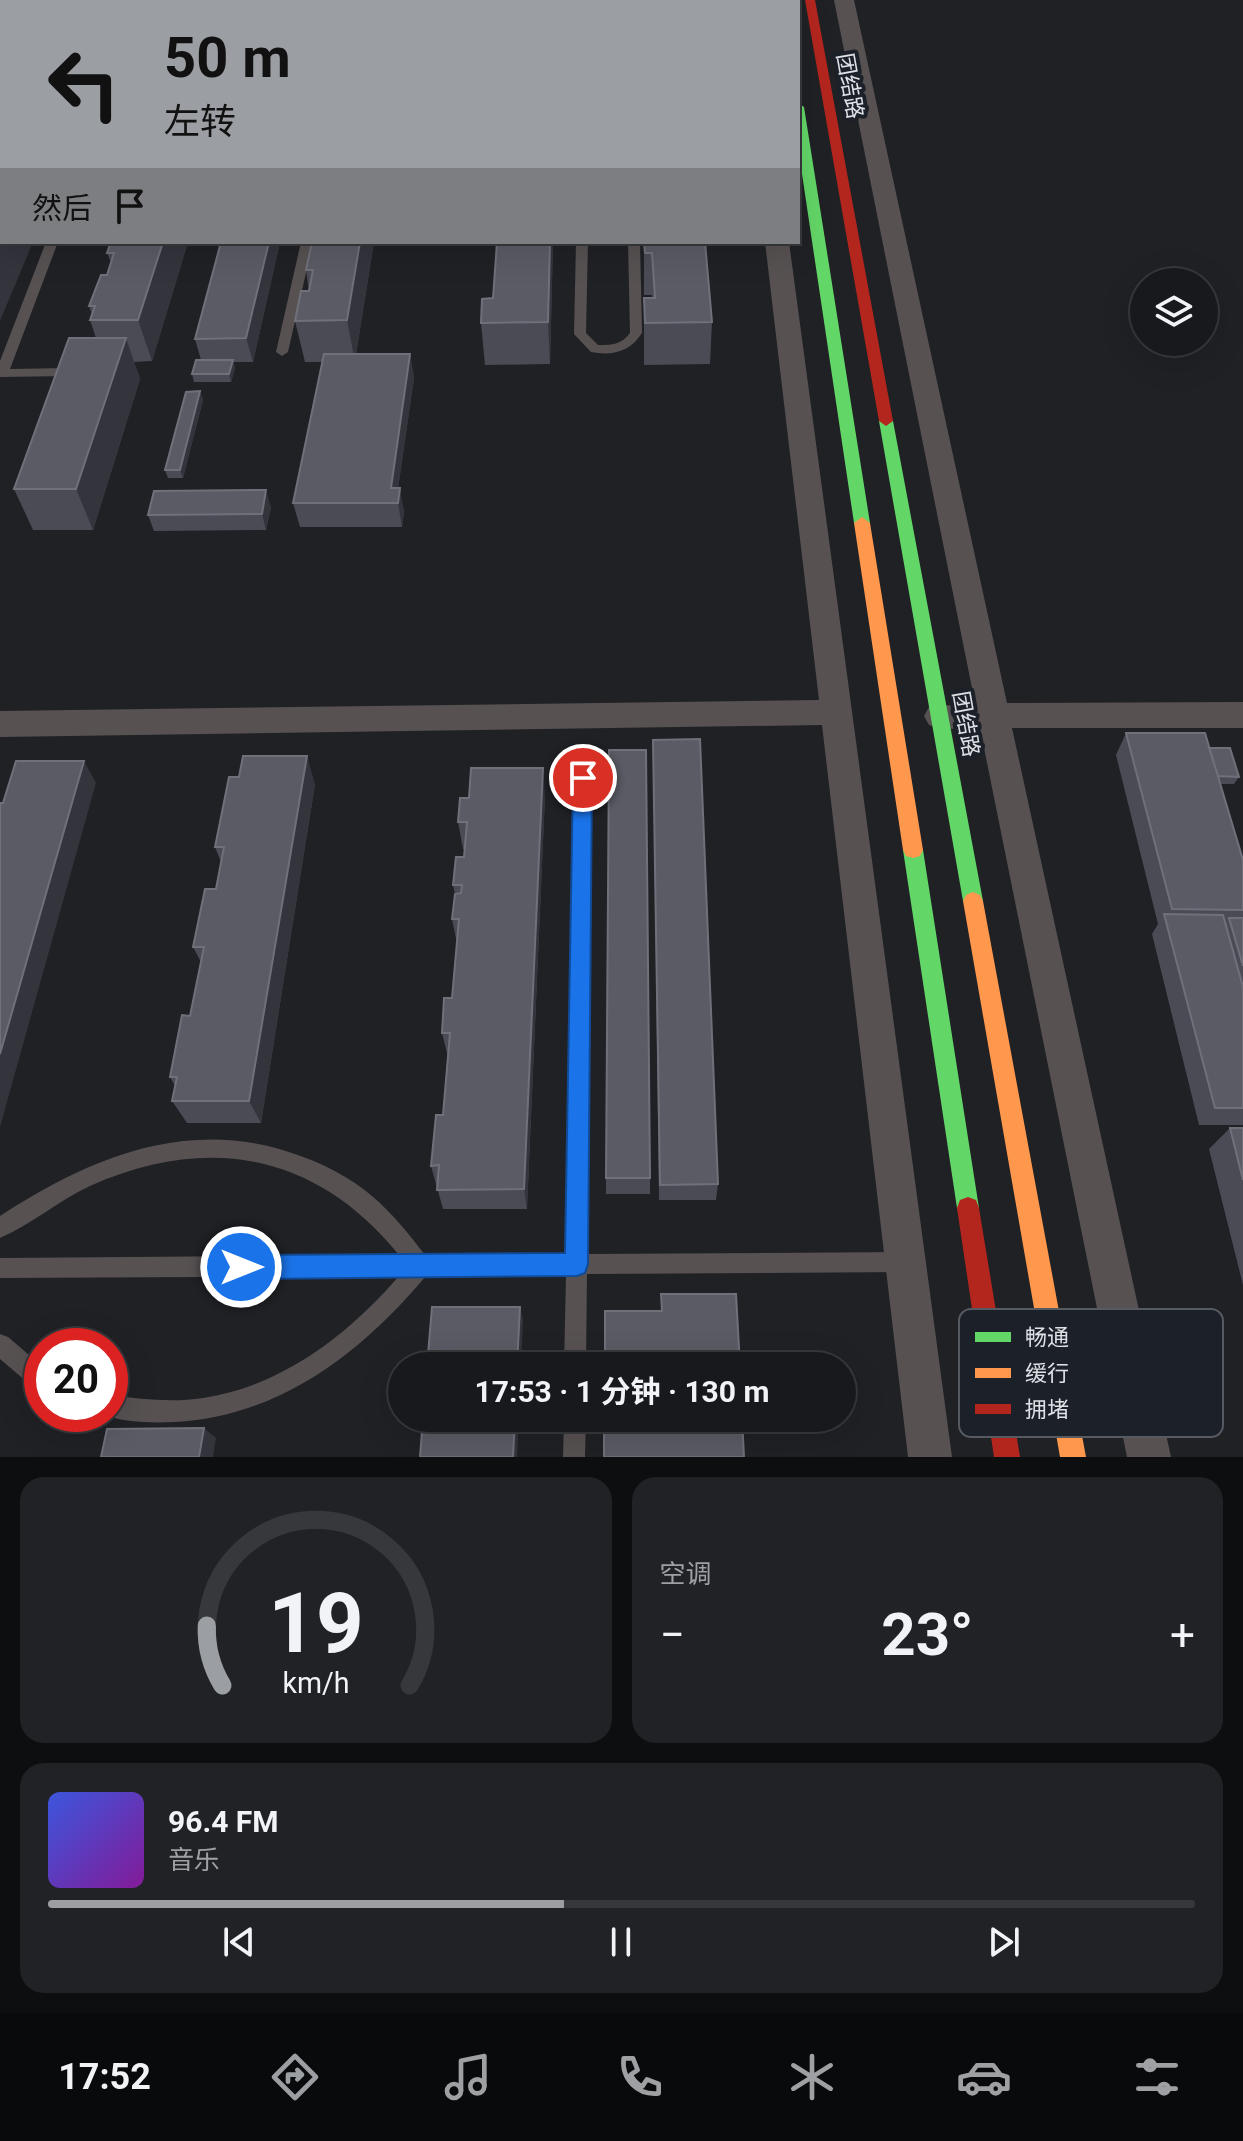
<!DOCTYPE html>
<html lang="zh">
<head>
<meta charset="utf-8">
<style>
  :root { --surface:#17191c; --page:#202225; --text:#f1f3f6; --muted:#9ea0a3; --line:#36383b; --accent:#9b9ea2 }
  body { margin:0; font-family:Roboto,"Noto Sans SC",sans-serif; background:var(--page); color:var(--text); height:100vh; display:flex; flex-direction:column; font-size:30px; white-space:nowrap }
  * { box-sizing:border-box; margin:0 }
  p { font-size:26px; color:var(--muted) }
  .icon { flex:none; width:44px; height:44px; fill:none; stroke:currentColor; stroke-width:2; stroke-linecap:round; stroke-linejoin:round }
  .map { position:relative; height:1457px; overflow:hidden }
  .details { display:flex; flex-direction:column; gap:20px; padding:20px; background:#0d0e0f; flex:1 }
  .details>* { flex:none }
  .banner { position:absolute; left:0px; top:0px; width:800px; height:244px; box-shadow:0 8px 32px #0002,0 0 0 2px var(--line); background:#9b9ea2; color:#111; overflow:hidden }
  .buttons { position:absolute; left:1130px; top:268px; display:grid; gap:16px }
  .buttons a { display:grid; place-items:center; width:88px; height:88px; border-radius:50%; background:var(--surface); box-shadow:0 8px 32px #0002,0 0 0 2px var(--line); font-size:40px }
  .speed { position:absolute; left:24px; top:1328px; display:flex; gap:16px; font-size:40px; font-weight:700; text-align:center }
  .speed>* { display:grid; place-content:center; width:104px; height:104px; border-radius:50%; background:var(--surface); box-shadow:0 8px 32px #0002,0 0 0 2px var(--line); line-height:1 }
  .speed .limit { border:12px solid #d22; background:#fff; color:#111 }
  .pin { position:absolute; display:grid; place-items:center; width:68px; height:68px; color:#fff; margin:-34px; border:4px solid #fff; border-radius:50%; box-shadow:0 2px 8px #0007 }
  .me { position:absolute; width:88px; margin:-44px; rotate:90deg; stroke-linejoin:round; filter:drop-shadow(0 0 6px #0008) }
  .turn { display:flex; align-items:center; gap:28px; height:168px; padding:0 32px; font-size:36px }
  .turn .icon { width:104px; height:104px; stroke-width:2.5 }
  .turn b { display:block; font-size:56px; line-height:68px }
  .then { display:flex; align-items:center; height:76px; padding:0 32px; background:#0003; gap:16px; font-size:30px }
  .big { font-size:60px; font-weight:700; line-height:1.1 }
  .details .tile { flex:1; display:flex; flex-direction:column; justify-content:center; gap:12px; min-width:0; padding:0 28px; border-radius:24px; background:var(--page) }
  .details .dial { align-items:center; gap:0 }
  .dial svg { height:208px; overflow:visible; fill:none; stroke:var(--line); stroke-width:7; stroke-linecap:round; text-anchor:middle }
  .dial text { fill:var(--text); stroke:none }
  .song { display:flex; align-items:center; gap:24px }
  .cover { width:96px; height:96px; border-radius:12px; background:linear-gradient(135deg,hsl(230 70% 55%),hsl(290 70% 35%)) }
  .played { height:8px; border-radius:4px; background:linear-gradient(90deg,var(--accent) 45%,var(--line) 45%) }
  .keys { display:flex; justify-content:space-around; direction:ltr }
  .heat { display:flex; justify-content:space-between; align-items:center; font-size:44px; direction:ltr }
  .details .tiles { flex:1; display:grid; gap:20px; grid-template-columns:1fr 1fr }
  .tile:last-child { grid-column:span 2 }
  .trip { position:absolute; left:388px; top:1352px; width:468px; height:80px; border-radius:40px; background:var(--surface); box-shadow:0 8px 32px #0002,0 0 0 2px var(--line); font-weight:700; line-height:80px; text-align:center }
  .dock { display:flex; height:128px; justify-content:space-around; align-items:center; background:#090a0b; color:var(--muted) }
  .dock .icon { width:56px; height:56px }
  .dock .active { color:var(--accent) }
  .dock b { font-size:36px; color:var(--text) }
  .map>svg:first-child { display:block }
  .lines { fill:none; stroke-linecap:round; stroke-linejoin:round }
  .lane { fill:#575152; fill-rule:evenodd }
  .street { fill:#575152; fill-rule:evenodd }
  .fast { fill:#63d668; fill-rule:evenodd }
  .slow { fill:#ff974d; fill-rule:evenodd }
  .jam { fill:#b3261e; fill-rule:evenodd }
  .wall { fill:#4b4b56 }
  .shaded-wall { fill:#33343c }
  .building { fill:#5b5b65; stroke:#6f707a; stroke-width:2 }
  .route { fill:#1a73e8; stroke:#114b97; stroke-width:2 }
  .labels { text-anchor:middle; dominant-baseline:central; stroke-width:8; stroke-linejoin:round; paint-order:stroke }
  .street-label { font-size:22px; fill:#dee1e6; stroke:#1c2028 }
  .key { fill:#1c2028; stroke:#565a61; stroke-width:2 }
  .key-label { font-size:22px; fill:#dee1e6 }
</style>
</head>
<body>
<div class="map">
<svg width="1243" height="1457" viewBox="0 0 1243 1457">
  <rect width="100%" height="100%" fill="#1f2125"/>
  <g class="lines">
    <!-- lane -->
    <path class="lane" d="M34 0H44L33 2Z
      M56 0H66L55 2Z
      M0 78H2L0 88Z
      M0 115H2V121H0Z
      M46 242H58L10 369 68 368 74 372 68 376 0 377V361Z
      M301 242H313L288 352 282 356 276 352Z
      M576 242H588L586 333 598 345C612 345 621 345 630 333L628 242H640L642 333C630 352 612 356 591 352L574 334Z
      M583 771 589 773 591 778 587 1254 906 1252 913 1255 916 1262 913 1269 906 1272 587 1274 586 1366H564L566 1275 426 1276C361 1353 281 1416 175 1422 153 1423 124 1423 103 1414H110V1395C141 1399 172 1403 203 1398 282 1386 348 1335 399 1276L0 1278V1258L399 1255C317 1154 209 1133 90 1186 59 1200 31 1225 0 1238V1216C89 1158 186 1117 292 1153 320 1162 350 1177 372 1196 392 1213 409 1234 425 1255L566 1254 575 778 577 773Z
      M0 1334 8 1337 42 1366V1391L34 1388 0 1359Z
      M564 1418H586L585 1457H563Z"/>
    <!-- street -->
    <path class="street" d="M737 0H757V2H737Z
      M834 0H854L1007 703 1243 702V728H1012L1171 1457H1127L980 728 940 729 929 725 924 716 929 707 975 703Z
      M765 242H789L952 1457H908L822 725 0 737V711L819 700Z"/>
    <!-- fast -->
    <path class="fast" d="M798 103 804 107 870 523 862 529 854 523 798 147Z
      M886 416 893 421 983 901 980 907 973 910 966 907 963 901 879 421Z
      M913 842 920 844 923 850 979 1208 976 1216 968 1219 960 1216 957 1208 903 850 906 844Z"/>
    <!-- slow -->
    <path class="slow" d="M862 517 870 523 923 850 920 856 913 858 906 856 903 850 854 523Z
      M973 892 980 895 983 901 1086 1457H1060L963 901 966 895Z"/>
    <!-- jam -->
    <path class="jam" d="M805 0H815L893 421 886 426 879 421Z
      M968 1197 976 1200 979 1208 1020 1457H994L957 1208 960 1200Z"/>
  </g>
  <!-- wall -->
  <path class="wall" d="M299 0H690V2H299Z
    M188 242 152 361 134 362 140 379 93 530H33L14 489 96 338 90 320 92 314 89 306 107 275 111 262 107 253Z
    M280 242 253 362H233L235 368 231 382H194L192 374 201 360 195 339Z
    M312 242H374L356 354H410L414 378 398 488 404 511 402 527H300L293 503 323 362H305L295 321 309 291 306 270Z
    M497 242H553L550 364 485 365 481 323 493 298Z
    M644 242 712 322 710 364 644 365V298H652V295H644Z
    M200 391 203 400 183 478H168L165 470Z
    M271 507 266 530 154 531 148 515Z
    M1126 733 1209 748 1239 777 1234 784H1220L1243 860V1125H1199L1152 934 1158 924 1116 755Z
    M653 740 718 1184 716 1200H659Z
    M315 784 261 1123H187L172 1101 175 1086 170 1077 190 1016 201 962 193 947 216 889 221 862 215 847Z
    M545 796 527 1209H443L431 1166 443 1115 448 1057 442 1033 452 998 457 943 452 919 455 894 453 885 464 857 465 849H463L458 822Z
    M1230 1128H1243V1285L1209 1149Z
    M606 1178H650V1194H606Z"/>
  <!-- shaded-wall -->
  <path class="shaded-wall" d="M110 0H131L132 2H109Z
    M241 0H260V2H240Z
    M2 235V242H33L0 321V239Z
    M163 242H188L152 361 138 320Z
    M269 242H280L253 362 246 338Z
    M360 242H374L355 362 347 320Z
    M550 242H553L550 364 548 322Z
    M126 338 140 379 93 530 76 489Z
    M410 354 414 378 396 503 391 488Z
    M233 360 235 368 231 382 229 374Z
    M200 391 203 400 183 478 180 470Z
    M400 488 404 511 402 527 398 503Z
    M266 490 271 507 266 530 262 514Z
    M307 756 315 784 261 1123 249 1101Z
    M84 761 96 783 0 1127V1054Z
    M543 768 545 796 527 1209 524 1189Z
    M520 1307 523 1320 521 1366H517Z
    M515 1418H519L517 1457H513Z
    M204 1428 216 1438 213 1457H199Z"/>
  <!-- building -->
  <path class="building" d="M69 0H110L109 2H68Z
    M207 0H241L240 2H206Z
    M489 0H640V2H458Z
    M2 136V166L0 165V141Z
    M2 167V235L0 239V168Z
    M111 242H163L138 320H90L95 306H89L101 275H107L114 253H107Z
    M221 242H269L246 338 195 339Z
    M312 242H360L347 320 295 321 301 291H309L313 270H306Z
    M497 242H550L548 322 481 323 482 299 493 298Z
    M644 242H705L712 322 645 323 644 298H655L652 253H645Z
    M69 338H126L76 489H14Z
    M324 354H410L391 488H400L398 503H293Z
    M196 360H233L229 374H192Z
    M200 391 180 470H165L186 392Z
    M266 490 262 514 148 515 154 491Z
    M1126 733H1205L1243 860V910L1172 909Z
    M700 739 718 1184 660 1185 653 740Z
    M1209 748H1230L1239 777 1218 776Z
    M609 750H646L650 1178H606Z
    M243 756H307L249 1101H172L177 1077H170L182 1015 190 1016 204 947H193L205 889H216L224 847H215L229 777H239Z
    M16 761H84L0 1054V803H3Z
    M471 768H543L524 1189 437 1190 439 1165 431 1166 436 1115H443L450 1033H442L444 998H452L459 919H452L455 894 461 893 462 885H453L456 857H464L467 822H458L460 798H469Z
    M1164 914 1223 915 1243 987V1108H1215Z
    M1229 918H1243V966Z
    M1230 1128H1243V1180Z
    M661 1294H736L740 1366H605V1311H662Z
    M432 1307H520L517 1366H427Z
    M423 1418H515L513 1457H420Z
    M604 1418H742L744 1457H604Z
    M204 1428 199 1457H101L107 1429Z"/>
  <!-- route -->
  <path class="route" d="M583 771 592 778 588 1264 585 1273 577 1276 241 1279 232 1275 229 1267 232 1259 241 1255 565 1253 573 778Z"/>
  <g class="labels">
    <!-- street labels -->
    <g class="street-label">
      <text transform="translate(850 86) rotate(80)">团结路</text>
      <text transform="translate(966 724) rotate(80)">团结路</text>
    </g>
  </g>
  <!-- legend -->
  <rect x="959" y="1309" width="264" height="128" rx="12" class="key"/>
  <rect x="975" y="1332" width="36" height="10" fill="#63d668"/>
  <rect x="975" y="1368" width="36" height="10" fill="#ff974d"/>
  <rect x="975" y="1404" width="36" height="10" fill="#b3261e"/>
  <g class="key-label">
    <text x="1025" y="1345">畅通</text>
    <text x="1025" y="1381">缓行</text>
    <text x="1025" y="1417">拥堵</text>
  </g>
</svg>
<div class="buttons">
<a><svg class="icon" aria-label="layers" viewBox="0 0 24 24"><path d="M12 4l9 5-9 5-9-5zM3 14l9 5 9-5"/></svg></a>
</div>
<div class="speed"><div class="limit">20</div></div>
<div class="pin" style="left:583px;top:778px;background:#d93025"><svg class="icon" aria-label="arrive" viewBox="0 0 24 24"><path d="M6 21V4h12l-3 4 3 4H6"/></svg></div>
<svg class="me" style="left:241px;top:1267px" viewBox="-20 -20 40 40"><circle r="17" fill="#1a73e8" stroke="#fff" stroke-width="3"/><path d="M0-11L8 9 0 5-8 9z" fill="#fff"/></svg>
<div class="trip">17:53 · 1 分钟 · 130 m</div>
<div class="banner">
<div class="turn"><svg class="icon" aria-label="left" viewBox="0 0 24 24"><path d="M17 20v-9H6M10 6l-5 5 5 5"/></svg><div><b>50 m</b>左转</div></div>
<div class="then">然后<svg class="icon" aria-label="arrive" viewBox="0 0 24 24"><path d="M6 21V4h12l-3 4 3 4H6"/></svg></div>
</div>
</div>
<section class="details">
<div class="tiles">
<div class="tile dial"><svg viewBox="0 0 100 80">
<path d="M14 69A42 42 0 1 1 86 69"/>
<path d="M14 69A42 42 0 0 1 8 46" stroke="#9b9ea2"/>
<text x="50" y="56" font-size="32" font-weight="700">19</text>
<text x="50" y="72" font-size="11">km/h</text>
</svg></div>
<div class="tile"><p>空调</p>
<div class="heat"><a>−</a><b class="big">23°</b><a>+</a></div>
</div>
<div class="tile">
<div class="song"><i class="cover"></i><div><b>96.4 FM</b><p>音乐</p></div></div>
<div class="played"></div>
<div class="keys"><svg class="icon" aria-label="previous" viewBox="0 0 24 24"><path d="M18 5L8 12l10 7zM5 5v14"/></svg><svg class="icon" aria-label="pause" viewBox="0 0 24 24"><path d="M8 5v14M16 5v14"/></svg><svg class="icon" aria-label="next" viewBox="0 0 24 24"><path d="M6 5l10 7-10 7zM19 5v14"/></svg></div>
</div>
</div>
</section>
<nav class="dock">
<b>17:52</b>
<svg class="icon active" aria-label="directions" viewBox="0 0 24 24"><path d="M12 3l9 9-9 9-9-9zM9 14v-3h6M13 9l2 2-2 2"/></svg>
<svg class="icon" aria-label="music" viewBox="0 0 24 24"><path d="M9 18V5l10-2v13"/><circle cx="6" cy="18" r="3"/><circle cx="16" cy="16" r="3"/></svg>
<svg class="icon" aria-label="phone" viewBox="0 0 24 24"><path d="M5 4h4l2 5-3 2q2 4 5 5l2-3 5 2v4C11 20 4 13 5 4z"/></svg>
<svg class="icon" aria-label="climate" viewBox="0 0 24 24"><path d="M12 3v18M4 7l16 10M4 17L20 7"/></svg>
<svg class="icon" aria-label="car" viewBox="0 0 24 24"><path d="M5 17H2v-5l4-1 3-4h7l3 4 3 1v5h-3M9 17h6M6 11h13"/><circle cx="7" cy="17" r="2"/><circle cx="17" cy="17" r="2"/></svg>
<svg class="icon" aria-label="filters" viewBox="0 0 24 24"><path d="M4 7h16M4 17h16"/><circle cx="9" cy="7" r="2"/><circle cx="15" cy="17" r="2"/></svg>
</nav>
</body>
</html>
